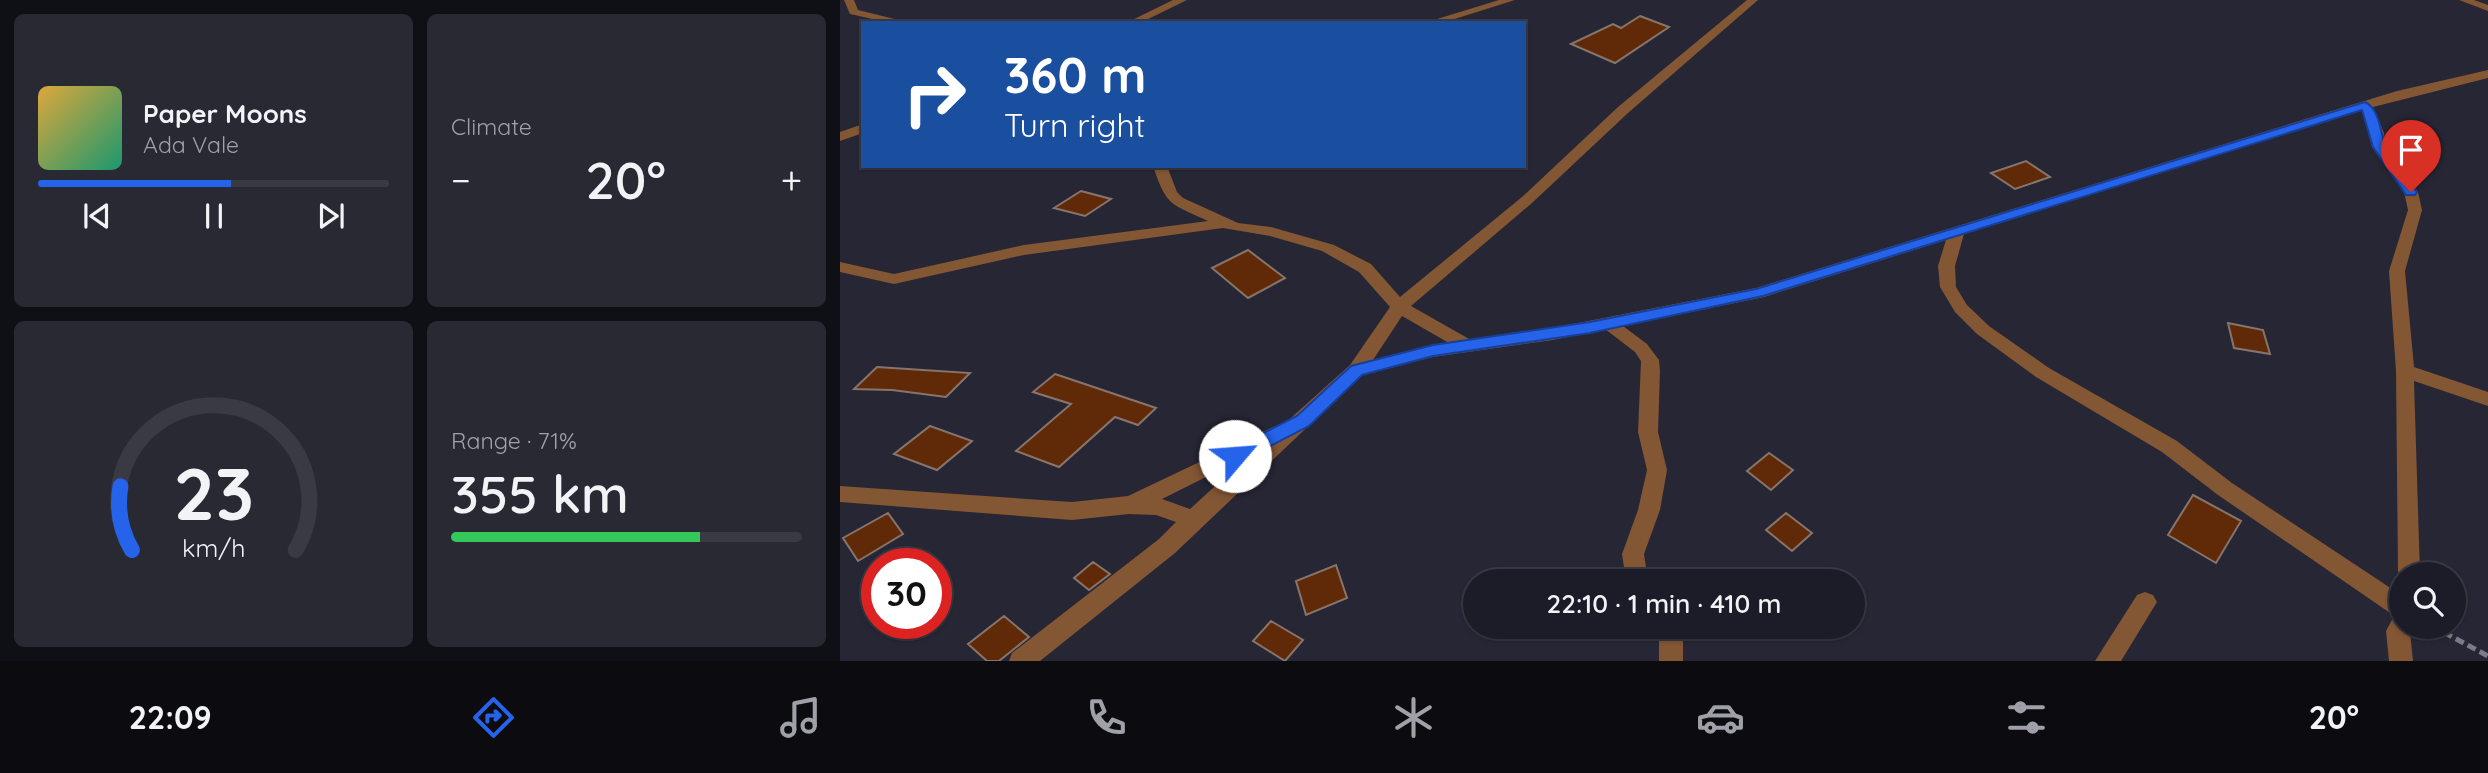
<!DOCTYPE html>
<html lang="en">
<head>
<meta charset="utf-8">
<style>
  :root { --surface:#1c1c28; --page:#292934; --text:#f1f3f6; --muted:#a0a1a8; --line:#3a3a45; --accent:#2563eb }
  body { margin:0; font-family:Quicksand,sans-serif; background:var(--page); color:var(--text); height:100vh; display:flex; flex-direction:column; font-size:26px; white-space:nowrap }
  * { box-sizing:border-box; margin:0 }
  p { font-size:23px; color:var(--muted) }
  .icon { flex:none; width:38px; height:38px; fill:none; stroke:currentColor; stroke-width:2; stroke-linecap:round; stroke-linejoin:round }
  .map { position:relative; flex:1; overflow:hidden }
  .sheet { display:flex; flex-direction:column; gap:14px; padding:14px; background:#0f0f16; width:840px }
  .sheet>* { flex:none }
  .top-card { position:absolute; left:21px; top:21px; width:665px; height:147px; border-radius:0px; box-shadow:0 2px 5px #0004,0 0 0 2px var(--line); background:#1a4fa0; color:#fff; overflow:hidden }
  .tools { position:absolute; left:1549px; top:562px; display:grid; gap:14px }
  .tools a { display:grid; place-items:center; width:77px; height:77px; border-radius:50%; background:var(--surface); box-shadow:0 2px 5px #0004,0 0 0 2px var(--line); font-size:35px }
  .speed { position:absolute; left:21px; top:548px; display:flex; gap:14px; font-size:35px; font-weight:700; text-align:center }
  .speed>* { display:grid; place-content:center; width:91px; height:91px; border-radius:50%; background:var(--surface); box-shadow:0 2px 5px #0004,0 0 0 2px var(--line); line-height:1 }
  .speed .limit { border:10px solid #d22; background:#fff; color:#111 }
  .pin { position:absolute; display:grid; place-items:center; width:60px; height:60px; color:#fff; margin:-72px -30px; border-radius:50% 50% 50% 0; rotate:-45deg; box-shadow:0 0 7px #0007 }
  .pin .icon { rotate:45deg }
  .me { position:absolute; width:77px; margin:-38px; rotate:63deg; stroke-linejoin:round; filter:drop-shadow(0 0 5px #0008) }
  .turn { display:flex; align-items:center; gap:24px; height:147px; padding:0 28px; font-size:32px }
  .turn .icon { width:91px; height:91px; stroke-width:2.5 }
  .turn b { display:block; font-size:49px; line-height:60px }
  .big { font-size:52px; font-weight:600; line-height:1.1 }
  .sheet .tile { flex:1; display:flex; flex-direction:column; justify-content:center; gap:10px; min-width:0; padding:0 24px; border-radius:10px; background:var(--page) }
  .sheet .dial { align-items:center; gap:0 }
  .dial svg { height:182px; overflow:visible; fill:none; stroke:var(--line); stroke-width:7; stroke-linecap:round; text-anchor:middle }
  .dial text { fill:var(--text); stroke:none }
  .song { display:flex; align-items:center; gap:21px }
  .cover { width:84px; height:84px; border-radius:10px; background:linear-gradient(135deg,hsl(40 70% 55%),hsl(160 70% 35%)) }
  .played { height:7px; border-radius:4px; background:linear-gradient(90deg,var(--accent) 55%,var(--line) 55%) }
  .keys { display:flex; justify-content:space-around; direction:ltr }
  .heat { display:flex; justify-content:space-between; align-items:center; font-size:38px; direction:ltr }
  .charge { height:10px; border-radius:5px; background:linear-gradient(90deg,#34c759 71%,var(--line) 0) }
  .sheet .tiles { flex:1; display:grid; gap:14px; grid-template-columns:repeat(2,1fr) }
  .trip { position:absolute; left:623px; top:569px; width:402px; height:70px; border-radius:35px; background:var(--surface); box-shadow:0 2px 5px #0004,0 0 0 2px var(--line); font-weight:600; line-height:70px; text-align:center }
  .dock { display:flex; height:112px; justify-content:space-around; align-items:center; background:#0b0b10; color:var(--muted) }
  .dock .icon { width:49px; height:49px }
  .dock .active { color:var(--accent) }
  .dock b { font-size:32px; color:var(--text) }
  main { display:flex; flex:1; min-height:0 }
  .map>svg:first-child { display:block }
  .building { fill:#602a09; stroke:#87756c; stroke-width:2 }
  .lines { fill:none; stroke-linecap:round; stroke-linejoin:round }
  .path { stroke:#7c7c88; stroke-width:5; stroke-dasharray:9 4.5; stroke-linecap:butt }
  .minor { fill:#835634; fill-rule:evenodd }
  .route { fill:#2563eb; stroke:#184099; stroke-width:2 }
</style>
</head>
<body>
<main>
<section class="sheet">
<div class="tiles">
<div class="tile">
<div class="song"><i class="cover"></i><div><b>Paper Moons</b><p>Ada Vale</p></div></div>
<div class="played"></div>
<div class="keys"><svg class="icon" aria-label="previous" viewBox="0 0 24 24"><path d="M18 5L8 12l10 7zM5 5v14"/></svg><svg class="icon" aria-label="pause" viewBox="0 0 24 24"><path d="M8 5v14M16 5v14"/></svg><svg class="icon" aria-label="next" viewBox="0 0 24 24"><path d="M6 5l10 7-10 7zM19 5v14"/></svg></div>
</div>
<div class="tile"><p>Climate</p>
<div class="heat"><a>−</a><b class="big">20°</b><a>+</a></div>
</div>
<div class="tile dial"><svg viewBox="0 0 100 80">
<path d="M14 69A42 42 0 1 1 86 69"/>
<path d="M14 69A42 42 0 0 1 9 41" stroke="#2563eb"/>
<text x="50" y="56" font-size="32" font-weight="700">23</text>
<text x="50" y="72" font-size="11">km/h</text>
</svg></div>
<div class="tile"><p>Range · 71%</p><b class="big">355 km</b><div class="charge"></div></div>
</div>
</section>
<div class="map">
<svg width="1648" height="661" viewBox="0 0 1648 661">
  <rect width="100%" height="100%" fill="#262635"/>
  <!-- building -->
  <path class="building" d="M800 16 829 27 775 63 731 44 773 24 781 28Z
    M1186 161 1210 177 1175 189 1151 173Z
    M241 191 271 199 245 216 214 208Z
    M408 250 445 278 408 298 372 268Z
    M1388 323 1423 330 1430 354 1394 348Z
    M37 367 130 373 106 397 52 390 14 389Z
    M215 374 316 408 298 425 275 417 219 467 176 451 231 404 193 392Z
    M90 426 132 441 97 470 54 454Z
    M929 453 953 470 931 490 907 471Z
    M1353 495 1401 521 1376 563 1328 535Z
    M48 513 63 534 18 561 3 538Z
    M946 513 972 533 952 551 926 530Z
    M253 562 270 574 249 590 234 578Z
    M496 565 507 598 466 615 456 581Z
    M164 616 189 637 159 661H147L128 644Z
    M431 621 463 640 445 661 413 641Z"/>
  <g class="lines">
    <!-- path -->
    <path class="path" d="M1592 626 1648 656"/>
    <!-- minor -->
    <path class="minor" d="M4 0H14L18 10 71 23H50L10 14Z
      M333 0H347L300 23H286Z
      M659 0H675L602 23H584Z
      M907 0H918L788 113 692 203 571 306 631 340 713 328 916 288 1557 91 1648 70V78L1533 107 1544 133 1546 147 1578 192 1582 210 1565 271 1574 367 1648 392V406L1574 381 1580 574H1561V581L1558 574 1556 371 1549 271 1568 210 1564 192 1532 147 1522 110 1124 234 1115 266 1116 287 1127 305 1149 326 1209 368 1337 441 1392 483 1561 595V626H1573L1570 632 1573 661H1549L1546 631 1553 618 1556 617 1378 495 1322 452 1196 377 1137 334 1115 312 1100 287 1098 266 1106 240 924 297 783 326 807 344 819 360 820 371 818 432 827 470 820 510 804 554 808 581H786L782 554 798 510 807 470 798 432 801 361 795 352 765 329 713 340 593 357 522 375 335 553 200 661H169L172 653 319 539 336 522 316 515 289 514 232 520 0 502V486L232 502 288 496 433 427 443 425 510 365 550 307 519 272 482 251 430 236 383 228 184 255 54 284 0 272V262L54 274 184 245 368 221C330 203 327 207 313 166H327L337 192 343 198 398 223 431 227 494 245 531 264 560 297 682 197 778 107ZM562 316 609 343 533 360ZM408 456 350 509 322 499Z
      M1619 0H1634L1648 5V11Z
      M23 124V133L0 141V132Z
      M1305 592 1313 595 1317 602 1281 661H1255L1297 595Z
      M819 626H843V661H819Z"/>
  </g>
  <!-- route -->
  <path class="route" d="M1525 102C1539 108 1541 133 1545 146 1551 162 1567 178 1577 192L1575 195H1566L1533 147 1522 110 923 296 750 333 593 356 522 375 469 426 401 461H388L386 456 388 451 457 416 511 366 593 345 750 322 916 289Z"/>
</svg>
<div class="tools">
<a><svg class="icon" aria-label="search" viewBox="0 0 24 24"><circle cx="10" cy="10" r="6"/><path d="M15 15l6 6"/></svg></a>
</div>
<div class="speed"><div class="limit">30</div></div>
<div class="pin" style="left:1571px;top:192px;background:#d93025"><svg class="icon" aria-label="arrive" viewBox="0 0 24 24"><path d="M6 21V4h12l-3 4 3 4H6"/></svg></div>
<svg class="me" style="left:395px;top:456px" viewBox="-20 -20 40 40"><circle r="19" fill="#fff"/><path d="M0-13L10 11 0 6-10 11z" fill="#2563eb"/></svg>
<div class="trip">22:10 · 1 min · 410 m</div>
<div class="top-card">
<div class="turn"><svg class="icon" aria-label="right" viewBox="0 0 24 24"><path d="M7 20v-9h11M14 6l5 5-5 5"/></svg><div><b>360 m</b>Turn right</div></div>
</div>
</div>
</main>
<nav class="dock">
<b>22:09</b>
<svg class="icon active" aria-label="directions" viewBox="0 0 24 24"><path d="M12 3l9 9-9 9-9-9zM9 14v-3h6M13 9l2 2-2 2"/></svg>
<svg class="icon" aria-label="music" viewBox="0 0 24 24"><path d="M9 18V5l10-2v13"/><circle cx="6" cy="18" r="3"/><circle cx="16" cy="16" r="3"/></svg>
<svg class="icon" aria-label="phone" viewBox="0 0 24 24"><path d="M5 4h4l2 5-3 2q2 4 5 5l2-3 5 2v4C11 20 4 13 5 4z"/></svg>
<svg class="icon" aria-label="climate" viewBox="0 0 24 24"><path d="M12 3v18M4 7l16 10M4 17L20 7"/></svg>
<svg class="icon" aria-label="car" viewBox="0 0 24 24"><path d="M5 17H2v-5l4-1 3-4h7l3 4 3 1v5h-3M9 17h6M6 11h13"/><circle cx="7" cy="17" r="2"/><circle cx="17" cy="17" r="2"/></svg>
<svg class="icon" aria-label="filters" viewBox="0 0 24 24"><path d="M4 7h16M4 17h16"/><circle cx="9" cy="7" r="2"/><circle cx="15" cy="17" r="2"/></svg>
<b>20°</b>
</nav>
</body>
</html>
